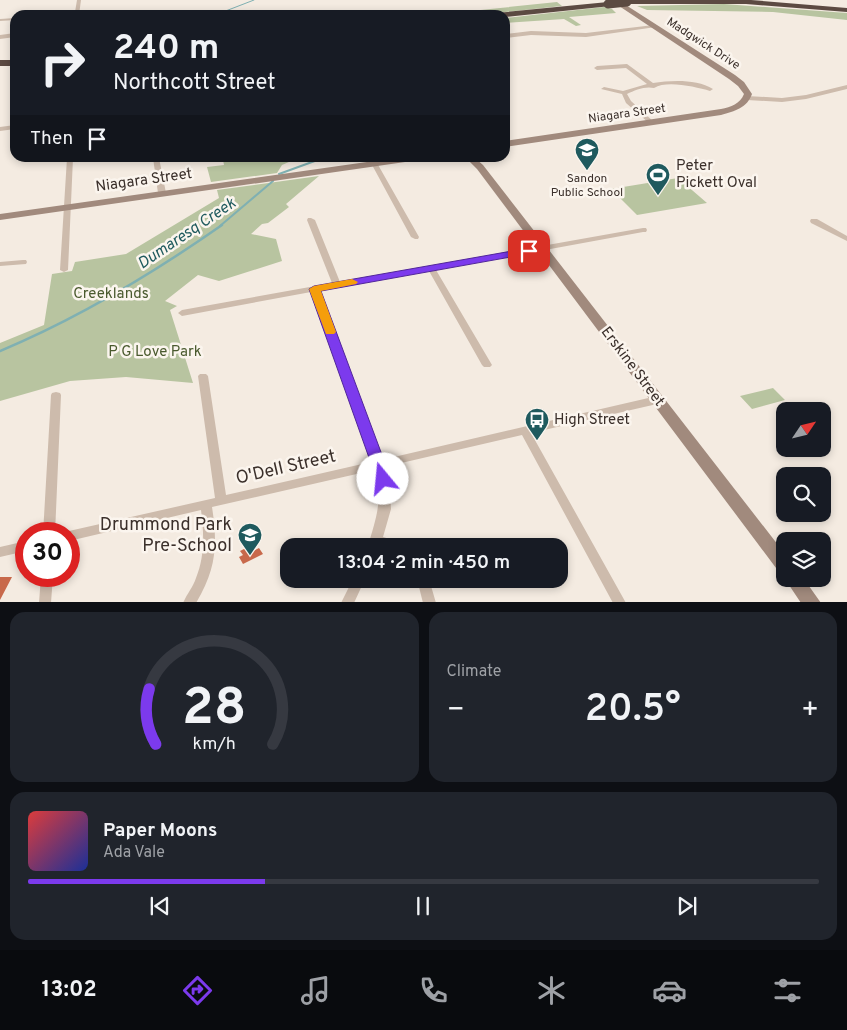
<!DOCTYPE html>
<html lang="en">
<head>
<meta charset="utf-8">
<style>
  :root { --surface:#171b24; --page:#20242c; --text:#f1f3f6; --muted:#9ea1a6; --line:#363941; --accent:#7c3aed }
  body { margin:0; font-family:Overpass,sans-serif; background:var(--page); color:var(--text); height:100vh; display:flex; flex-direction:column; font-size:19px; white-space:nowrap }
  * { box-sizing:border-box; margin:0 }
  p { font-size:16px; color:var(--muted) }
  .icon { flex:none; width:28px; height:28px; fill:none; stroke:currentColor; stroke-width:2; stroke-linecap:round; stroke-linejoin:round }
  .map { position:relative; height:602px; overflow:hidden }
  .side { display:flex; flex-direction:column; gap:10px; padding:10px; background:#0d0f14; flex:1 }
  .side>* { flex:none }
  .top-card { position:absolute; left:10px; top:10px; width:500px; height:152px; border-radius:15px; box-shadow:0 2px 8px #0003; background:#171b24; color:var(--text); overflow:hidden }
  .needle { width:32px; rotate:55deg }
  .buttons { position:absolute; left:776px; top:402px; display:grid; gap:10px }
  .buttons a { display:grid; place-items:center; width:55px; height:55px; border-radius:10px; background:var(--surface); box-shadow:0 2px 8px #0003; font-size:25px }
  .speed { position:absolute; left:15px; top:522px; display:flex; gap:10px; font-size:25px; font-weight:700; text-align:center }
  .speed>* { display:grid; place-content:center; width:65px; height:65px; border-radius:50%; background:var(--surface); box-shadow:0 2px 8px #0003; line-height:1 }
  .speed .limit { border:8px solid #d22; background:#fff; color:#111 }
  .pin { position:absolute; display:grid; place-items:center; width:42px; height:42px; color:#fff; margin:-21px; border-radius:10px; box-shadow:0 2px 8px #0006 }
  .me { position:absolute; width:55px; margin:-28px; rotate:343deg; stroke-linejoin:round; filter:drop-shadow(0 0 4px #0008) }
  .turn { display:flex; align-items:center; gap:18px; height:105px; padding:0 20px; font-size:22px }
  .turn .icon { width:65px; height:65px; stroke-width:2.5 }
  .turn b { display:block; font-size:35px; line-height:42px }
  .then { display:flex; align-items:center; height:48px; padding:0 20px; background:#0003; gap:10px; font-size:19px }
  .big { font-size:38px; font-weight:600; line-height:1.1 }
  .side .widget { flex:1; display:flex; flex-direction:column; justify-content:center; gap:8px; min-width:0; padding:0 18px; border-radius:15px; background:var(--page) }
  .side .dial { align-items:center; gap:0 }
  .dial svg { height:130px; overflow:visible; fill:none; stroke:var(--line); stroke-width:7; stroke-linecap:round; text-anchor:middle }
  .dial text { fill:var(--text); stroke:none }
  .song { display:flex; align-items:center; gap:15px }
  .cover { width:60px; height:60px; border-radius:8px; background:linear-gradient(135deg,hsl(0 70% 55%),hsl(230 70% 35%)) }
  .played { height:5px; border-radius:2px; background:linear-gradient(90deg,var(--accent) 30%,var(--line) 30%) }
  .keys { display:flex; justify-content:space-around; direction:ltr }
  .heat { display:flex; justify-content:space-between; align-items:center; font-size:28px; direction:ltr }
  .side .tiles { flex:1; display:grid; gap:10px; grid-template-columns:1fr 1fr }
  .widget:last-child { grid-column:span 2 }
  .trip { position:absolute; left:280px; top:538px; width:288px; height:50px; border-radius:15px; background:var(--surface); box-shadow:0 2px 8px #0003; font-weight:600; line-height:50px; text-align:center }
  .dock { display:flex; height:80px; justify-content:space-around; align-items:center; background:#090b0e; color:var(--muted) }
  .dock .icon { width:35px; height:35px }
  .dock .current { color:var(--accent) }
  .dock b { font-size:22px; color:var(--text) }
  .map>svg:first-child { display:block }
  .green { fill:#b8c4a0 }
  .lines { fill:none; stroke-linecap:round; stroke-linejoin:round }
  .stream-far2 { stroke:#7fb0b2; stroke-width:1 }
  .stream-far1 { stroke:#7fb0b2; stroke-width:2 }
  .stream { stroke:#7fb0b2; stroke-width:2.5 }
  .building { fill:#c8694b }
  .street { fill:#cdbbac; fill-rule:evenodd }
  .secondary { fill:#a18a7d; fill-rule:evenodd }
  .highway { fill:#5c4a42; fill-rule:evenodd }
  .highway-bridge { stroke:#5c4a42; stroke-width:9 }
  .route { fill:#7c3aed; stroke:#51269a }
  .slow { fill:#f59e0b }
  .labels { text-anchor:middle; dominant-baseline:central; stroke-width:5; stroke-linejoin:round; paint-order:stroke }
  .far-street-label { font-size:12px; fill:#3b302b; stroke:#fbf5ee }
  .far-poi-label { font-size:12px; fill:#3b302b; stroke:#fbf5ee }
  .poi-label { font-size:15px; fill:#3b302b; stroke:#fbf5ee; text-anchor:start }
  .street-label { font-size:15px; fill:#3b302b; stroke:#fbf5ee }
  .park-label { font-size:15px; fill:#4a5a2e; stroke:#fbf5ee }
  .water-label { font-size:16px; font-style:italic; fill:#1f5a5e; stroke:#fbf5ee }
  .near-street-label { font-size:18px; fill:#3b302b; stroke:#fbf5ee }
  .near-poi-label { font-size:18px; fill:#3b302b; stroke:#fbf5ee; text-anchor:end }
</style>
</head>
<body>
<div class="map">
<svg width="847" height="603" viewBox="0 0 847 603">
  <rect width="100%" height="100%" fill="#f4ebe1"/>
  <!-- green -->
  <path class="green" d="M557 2 562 6 476 15H432Z
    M724 4 847 13V20L773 12 647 10 637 6Z
    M604 7 612 9 616 13 569 17 581 25 576 26 564 19 505 23V18Z
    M226 158H298L282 165 277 173 211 182 207 167 224 165 223 160Z
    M319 176 286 204 289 207 268 223 262 224 251 234 276 239 282 261 219 281 198 275 165 301 177 306 170 310 193 383 126 377 70 381 0 401V343L44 325 52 274 72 271 75 262 126 254 219 198 217 190Z
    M678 178 707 203 637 215 611 189Z
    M773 388 785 400 752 409 740 396Z"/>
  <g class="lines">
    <!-- stream-far2 -->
    <path class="stream-far2" d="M223 15V12L254 0"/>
    <!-- stream-far1 -->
    <path class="stream-far1" d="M279 174 323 158
      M220 226 273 181"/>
    <!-- stream -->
    <path class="stream" d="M0 351C79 318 152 274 222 225"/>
  </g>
  <!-- building -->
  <path class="building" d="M248 547 251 552 259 548 263 554 243 564 239 557 243 555 240 551Z
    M0 577H12L0 600Z"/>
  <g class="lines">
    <!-- street -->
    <path class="street" d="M77 0H81L79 15H56L75 12Z
      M15 18V20L0 21V19Z
      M654 25 656 26V27L586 37 531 35 505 38V34L531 31 586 33Z
      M15 33V37L0 39V35Z
      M627 64 653 83C672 80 697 79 713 89L710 91C696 87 667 80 654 88 645 86 635 90 627 94L631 101 655 123 650 124 626 103 622 94 601 89 604 87 623 91 647 84 626 68 597 70 594 68 597 66Z
      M847 85V89L806 99 782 102 747 100 744 98 747 96 782 98 806 95Z
      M15 125V129L0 131V127Z
      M67 158H73L68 270 64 272 60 270Z
      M153 158H159L166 193 165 195H159L158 193Z
      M374 161 377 163 419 237 418 239H415L411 237 371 163Z
      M308 218H311L315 220 340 282 643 228H646L647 230 646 232H643L436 270 492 365 490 367H484L482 365 429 271 319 291 381 460 657 396 661 398 662 400 661 402 657 404 531 433 626 603H613L522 435 384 467 389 479 391 509 383 537 400 542 402 546H368C376 518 384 498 374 470L212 507C218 545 216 570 196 603H183C187 594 193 587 196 578 205 556 204 533 201 510L69 541V534H64L69 531 215 498 198 376 200 374H206L208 376 226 495 371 462 311 292 182 316 178 313 182 310 332 283 307 220Z
      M811 219H817L847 236V241L811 223 810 221Z
      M23 260H26L27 262 26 264 0 266V262Z
      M56 392 60 393 61 395 55 534H43L51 395 52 393Z
      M26 541V551L0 557V547Z
      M41 576H53L51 603H39Z
      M353 579H365L354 603H341Z
      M417 579H429L436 603H423Z"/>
    <!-- secondary -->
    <path class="secondary" d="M610 0H618L735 75 744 82 752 94C747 108 735 111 721 115L505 147V141L721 109C731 107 740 104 744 94L738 86 729 79Z
      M395 158H417L412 161 0 220V214Z
      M466 158H475L483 165 785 554V575L779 572 477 169Z
      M785 579H804L821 603H801Z"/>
    <!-- highway -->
    <path class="highway" d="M625 0H751L847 8V12L746 4H627L623 2Z
      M608 2 612 4 611 6 505 17 492 15 496 13Z
      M0 60H15V66H0Z"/>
    <!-- highway-bridge -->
    <path class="highway-bridge" d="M608 4 627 2"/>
  </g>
  <!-- route -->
  <path class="route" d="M529 248 534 251 533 253 321 291 391 479 389 483H378L309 289 314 286Z"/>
  <!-- slow -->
  <path class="slow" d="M352 279 358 282 356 284 321 291 336 332 334 334H326L309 289 314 286Z"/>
  <!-- icons -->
  <defs>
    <symbol id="school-pin" viewBox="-11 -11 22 30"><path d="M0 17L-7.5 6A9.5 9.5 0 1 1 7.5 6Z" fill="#1f5a5e" stroke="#fbf5ee"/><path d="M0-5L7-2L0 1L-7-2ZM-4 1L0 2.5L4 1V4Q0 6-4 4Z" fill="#fff"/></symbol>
    <symbol id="stadium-pin" viewBox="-11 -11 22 30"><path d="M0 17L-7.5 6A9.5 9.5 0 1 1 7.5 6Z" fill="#1f5a5e" stroke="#fbf5ee"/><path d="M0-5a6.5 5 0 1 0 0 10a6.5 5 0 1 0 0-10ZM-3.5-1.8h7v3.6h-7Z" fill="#fff"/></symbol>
    <symbol id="bus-pin" viewBox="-11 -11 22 30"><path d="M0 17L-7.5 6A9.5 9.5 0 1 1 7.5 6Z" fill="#1f5a5e" stroke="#fbf5ee"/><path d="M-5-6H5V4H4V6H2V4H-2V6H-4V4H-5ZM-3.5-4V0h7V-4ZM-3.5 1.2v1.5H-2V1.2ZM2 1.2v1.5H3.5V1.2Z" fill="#fff"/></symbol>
  </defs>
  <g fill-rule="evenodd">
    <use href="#school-pin" x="573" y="136" width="28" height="38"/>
    <use href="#stadium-pin" x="644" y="161" width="28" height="38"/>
    <use href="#bus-pin" x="523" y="406" width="28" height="38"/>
    <use href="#school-pin" x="236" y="521" width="28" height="38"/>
  </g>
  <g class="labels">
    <!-- far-street labels -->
    <g class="far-street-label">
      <text transform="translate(703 44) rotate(33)">Madgwick Drive</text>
      <text transform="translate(627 114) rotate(-8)">Niagara Street</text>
    </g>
    <!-- far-poi labels -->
    <g class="far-poi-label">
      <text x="587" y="179">Sandon<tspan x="587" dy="14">Public School</tspan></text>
    </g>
    <!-- poi labels -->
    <g class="poi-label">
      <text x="676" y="166">Peter<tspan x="676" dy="17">Pickett Oval</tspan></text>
      <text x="554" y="420">High Street</text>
    </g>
    <!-- street labels -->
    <g class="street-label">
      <text transform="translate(144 181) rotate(-8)">Niagara Street</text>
      <text transform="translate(632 367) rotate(53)">Erskine Street</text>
    </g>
    <!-- park labels -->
    <g class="park-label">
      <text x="111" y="294">Creeklands</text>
      <text x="155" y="352">P G Love Park</text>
    </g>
    <!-- water labels -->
    <g class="water-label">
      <text transform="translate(187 234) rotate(-34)">Dumaresq Creek</text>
    </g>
    <!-- near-street labels -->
    <g class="near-street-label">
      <text transform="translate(286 468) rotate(-13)">O'Dell Street</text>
    </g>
    <!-- near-poi labels -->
    <g class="near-poi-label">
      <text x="232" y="525">Drummond Park<tspan x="232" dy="21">Pre-School</tspan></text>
    </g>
  </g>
</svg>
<div class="buttons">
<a><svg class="needle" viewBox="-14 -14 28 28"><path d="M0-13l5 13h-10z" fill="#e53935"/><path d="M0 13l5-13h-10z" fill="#9ea1a6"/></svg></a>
<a><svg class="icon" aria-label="search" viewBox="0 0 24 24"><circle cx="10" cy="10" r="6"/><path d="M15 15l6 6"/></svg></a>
<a><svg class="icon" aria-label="layers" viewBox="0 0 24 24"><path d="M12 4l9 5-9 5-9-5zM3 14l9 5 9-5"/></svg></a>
</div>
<div class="speed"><div class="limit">30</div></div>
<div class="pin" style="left:529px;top:251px;background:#d93025"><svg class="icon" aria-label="arrive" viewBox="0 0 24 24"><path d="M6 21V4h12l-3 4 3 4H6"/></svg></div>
<svg class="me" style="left:383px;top:479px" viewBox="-20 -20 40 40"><circle r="19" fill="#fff"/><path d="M0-13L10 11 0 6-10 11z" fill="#7c3aed"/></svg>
<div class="trip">13:04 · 2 min · 450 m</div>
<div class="top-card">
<div class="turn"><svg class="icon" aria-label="right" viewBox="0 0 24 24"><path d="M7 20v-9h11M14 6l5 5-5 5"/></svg><div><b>240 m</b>Northcott Street</div></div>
<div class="then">Then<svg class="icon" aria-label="arrive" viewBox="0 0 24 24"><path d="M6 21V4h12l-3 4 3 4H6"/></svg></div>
</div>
</div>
<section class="side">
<div class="tiles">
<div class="widget dial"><svg viewBox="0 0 100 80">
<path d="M14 69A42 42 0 1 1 86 69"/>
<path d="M14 69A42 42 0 0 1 10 35" stroke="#7c3aed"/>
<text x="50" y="56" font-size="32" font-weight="700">28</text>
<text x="50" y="72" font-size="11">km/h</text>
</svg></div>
<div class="widget"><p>Climate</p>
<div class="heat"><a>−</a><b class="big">20.5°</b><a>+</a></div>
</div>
<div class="widget">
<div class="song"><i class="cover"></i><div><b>Paper Moons</b><p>Ada Vale</p></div></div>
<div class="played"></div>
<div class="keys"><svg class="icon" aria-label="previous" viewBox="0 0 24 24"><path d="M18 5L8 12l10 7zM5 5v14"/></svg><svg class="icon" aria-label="pause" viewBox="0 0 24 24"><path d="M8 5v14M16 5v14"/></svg><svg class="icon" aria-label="next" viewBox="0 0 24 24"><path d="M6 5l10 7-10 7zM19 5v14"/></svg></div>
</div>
</div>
</section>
<nav class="dock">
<b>13:02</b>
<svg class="icon current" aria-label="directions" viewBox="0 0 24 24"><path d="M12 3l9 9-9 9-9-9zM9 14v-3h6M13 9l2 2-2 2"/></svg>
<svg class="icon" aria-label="music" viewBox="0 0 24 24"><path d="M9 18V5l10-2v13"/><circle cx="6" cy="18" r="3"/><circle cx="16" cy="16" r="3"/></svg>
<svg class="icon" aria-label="phone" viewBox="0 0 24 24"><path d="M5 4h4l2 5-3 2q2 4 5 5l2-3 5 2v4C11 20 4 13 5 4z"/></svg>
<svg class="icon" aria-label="climate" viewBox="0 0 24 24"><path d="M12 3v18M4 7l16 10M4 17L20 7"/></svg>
<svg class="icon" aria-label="car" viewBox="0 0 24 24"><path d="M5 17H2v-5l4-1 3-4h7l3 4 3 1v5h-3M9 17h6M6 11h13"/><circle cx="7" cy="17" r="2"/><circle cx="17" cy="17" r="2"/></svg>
<svg class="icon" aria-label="filters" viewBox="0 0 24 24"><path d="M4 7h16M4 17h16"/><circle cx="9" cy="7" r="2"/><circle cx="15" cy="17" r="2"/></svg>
</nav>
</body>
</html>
